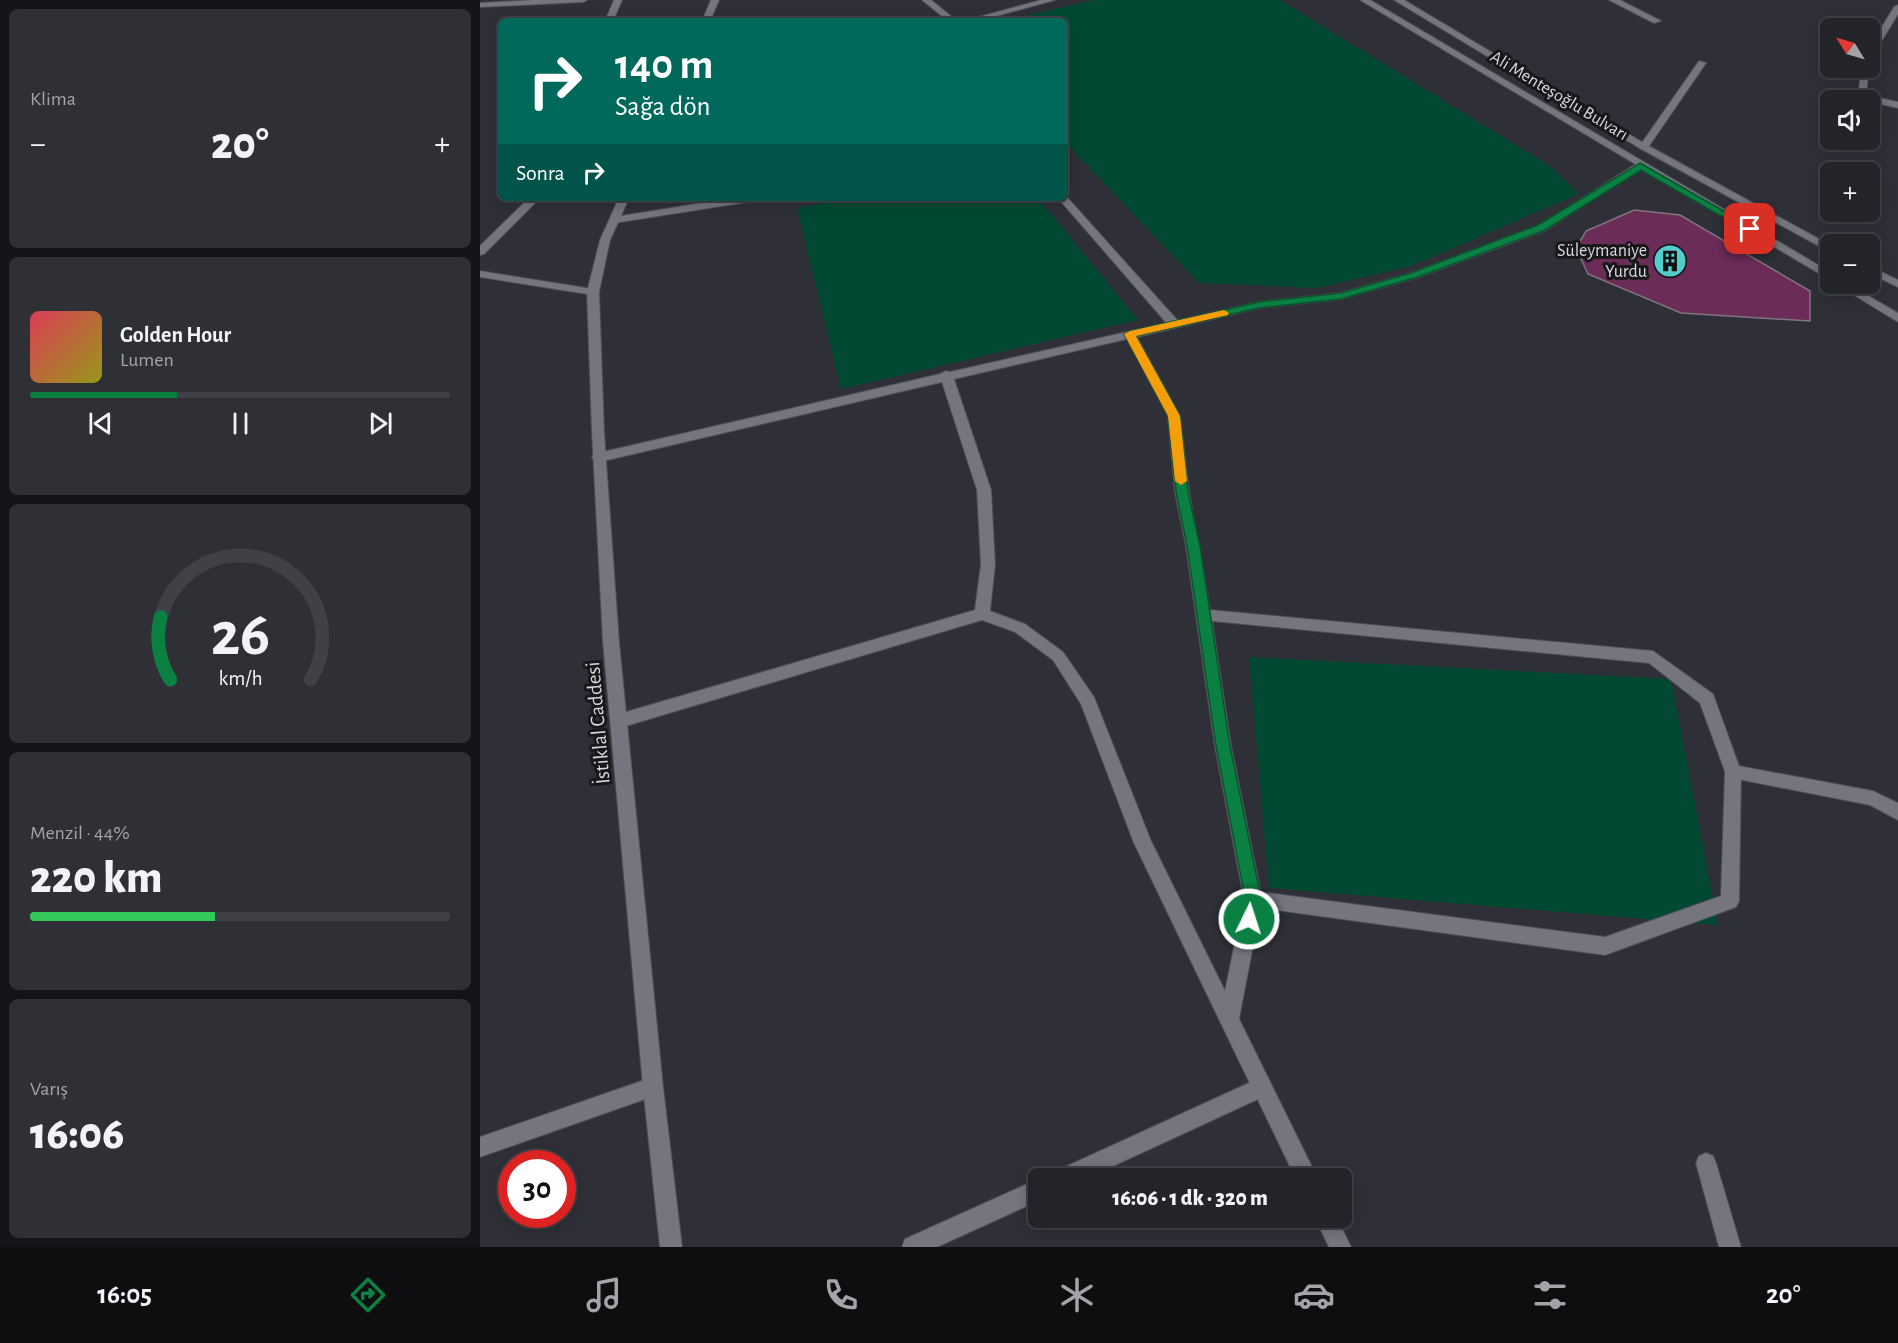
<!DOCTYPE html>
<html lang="tr">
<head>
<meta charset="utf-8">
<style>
  :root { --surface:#232429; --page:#2f3035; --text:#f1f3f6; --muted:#a3a4a8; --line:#404146; --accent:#0b8043 }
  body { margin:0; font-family:"Alegreya Sans",sans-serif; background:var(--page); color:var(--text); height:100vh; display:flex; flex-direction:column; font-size:22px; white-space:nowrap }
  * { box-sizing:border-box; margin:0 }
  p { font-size:20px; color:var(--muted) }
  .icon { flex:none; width:33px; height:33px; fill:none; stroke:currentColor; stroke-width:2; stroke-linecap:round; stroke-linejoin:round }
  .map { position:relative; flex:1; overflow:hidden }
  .panel { display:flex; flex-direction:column; gap:9px; padding:9px; background:#131417; width:480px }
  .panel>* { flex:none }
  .top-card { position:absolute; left:18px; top:18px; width:570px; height:183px; border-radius:9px; box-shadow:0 3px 15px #0003,0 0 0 2px var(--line); background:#00695c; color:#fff; overflow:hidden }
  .needle { width:39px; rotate:307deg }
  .fabs { position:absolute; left:1340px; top:18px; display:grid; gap:12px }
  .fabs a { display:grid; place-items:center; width:60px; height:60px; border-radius:9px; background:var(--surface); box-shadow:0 3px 15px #0003,0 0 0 2px var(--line); font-size:30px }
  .speed { position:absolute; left:18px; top:1150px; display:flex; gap:12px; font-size:30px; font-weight:700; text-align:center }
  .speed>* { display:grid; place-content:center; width:78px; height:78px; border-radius:50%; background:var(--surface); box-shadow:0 3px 15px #0003,0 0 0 2px var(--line); line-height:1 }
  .speed .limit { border:9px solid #d22; background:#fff; color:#111 }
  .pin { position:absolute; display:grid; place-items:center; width:51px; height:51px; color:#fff; margin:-26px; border-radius:12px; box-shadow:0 3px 9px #0006 }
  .me { position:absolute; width:66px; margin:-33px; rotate:4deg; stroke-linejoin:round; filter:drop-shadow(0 0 4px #0008) }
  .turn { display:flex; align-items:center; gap:21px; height:126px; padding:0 18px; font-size:27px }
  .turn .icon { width:78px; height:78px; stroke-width:2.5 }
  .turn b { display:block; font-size:42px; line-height:51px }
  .then { display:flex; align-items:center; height:57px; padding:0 18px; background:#0003; gap:12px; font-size:22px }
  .big { font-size:45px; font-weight:800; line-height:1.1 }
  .panel .card { flex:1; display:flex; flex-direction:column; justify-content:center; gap:9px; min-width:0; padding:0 21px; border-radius:9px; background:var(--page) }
  .panel .dial { align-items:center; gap:0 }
  .dial svg { height:156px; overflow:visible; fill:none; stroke:var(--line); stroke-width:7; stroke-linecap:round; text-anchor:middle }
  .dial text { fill:var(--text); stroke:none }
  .song { display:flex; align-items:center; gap:18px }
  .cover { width:72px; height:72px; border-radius:9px; background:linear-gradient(135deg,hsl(350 70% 55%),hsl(60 70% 35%)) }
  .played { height:6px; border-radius:3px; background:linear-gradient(90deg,var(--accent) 35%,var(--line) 35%) }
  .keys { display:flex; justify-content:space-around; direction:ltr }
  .heat { display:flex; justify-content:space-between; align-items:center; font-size:33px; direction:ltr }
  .charge { height:9px; border-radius:4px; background:linear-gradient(90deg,#34c759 44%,var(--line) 0) }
  .trip { position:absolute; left:548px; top:1168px; width:324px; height:60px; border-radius:9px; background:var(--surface); box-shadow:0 3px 15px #0003,0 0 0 2px var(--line); font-weight:800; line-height:60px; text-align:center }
  .menu { display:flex; height:96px; justify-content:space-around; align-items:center; background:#0e0e10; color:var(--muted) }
  .menu .icon { width:42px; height:42px }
  .menu .selected { color:var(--accent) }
  .menu b { font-size:27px; color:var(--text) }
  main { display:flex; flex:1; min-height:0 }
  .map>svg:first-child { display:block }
  .green { fill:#014933 }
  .building { fill:#6b2c57; stroke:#7f767c; stroke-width:1.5 }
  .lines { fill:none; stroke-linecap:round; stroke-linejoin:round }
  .service-casing { stroke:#4d4e54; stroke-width:2 }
  .minor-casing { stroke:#4d4e54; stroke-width:2 }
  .tertiary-casing { stroke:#4d4e54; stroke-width:2 }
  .secondary-casing { stroke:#4d4e54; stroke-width:2 }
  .service { fill:#74757e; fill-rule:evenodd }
  .minor { fill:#74757e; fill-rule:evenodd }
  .tertiary { fill:#74757e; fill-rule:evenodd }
  .secondary { fill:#74757e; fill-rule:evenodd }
  .route { fill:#0b8043; stroke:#07532c; stroke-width:1.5 }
  .slow { fill:#f59e0b }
  .labels { text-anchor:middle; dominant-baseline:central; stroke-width:6; stroke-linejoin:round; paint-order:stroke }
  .far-street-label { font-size:18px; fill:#d8d8dd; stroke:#18181b }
  .far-poi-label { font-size:18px; fill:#d8d8dd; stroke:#18181b; text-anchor:end }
  .street-label { font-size:21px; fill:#d8d8dd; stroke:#18181b }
</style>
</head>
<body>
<main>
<section class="panel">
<div class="card"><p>Klima</p>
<div class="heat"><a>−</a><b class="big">20°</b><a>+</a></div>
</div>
<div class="card">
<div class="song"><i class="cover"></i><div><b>Golden Hour</b><p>Lumen</p></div></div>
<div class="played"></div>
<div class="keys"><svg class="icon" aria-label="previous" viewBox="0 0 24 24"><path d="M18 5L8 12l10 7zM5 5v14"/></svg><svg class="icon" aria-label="pause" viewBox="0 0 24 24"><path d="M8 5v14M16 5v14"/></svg><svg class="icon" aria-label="next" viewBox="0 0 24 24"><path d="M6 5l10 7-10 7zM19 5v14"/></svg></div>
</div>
<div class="card dial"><svg viewBox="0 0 100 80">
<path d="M14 69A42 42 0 1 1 86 69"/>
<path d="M14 69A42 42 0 0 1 9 37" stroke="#0b8043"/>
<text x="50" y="56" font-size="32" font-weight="700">26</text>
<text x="50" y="72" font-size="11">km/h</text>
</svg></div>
<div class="card"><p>Menzil · 44%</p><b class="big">220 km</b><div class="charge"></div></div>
<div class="card"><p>Varış</p><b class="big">16:06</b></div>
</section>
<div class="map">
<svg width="1418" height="1247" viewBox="0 0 1418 1247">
  <rect width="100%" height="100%" fill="#2f3037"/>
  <!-- green -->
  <path class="green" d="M613 0H800L1070 166 1099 194 931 266 837 288 719 283 585 142V21H524Z
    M370 198H558L658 320 361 389 317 208Z
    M769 657 1191 679 1238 925 789 888Z"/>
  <!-- building -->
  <path class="building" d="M1154 210 1200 215 1330 291V321L1201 313 1108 274 1096 248 1106 231Z"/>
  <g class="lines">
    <defs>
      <path id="service" d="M442 0H451L477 21H468Z
        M561 0H575L498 21H484Z
        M585 195 698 321V327H690L578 198H585Z
        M254 198H279L274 201 134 223 129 220 134 217Z
        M1253 765 1259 767 1261 772 1259 901 1256 907 1125 955 773 907 767 905 764 899 767 893 773 891 1125 937 1241 896 1245 772 1247 767Z
        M782 1077 789 1080 792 1087 789 1094 605 1179H570L574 1172Z
        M1226 1153 1233 1156 1236 1163 1261 1247H1239L1216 1163 1219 1156Z
        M558 1179V1201L457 1247H422L425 1239Z"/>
      <path id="minor" d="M52 0H107L103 2 0 7V3Z
        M134 0H142L133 21H125Z
        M1129 0H1140L1181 21 1174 23Z
        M1418 5V14L1393 55 1389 58V48L1414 7Z
        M1219 61 1226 63 1167 149H1161L1159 147Z
        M1389 67V68L1386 95 1418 102V108L1378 99 1381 68Z
        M1156 164 1165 166 1066 230 939 277 861 299 779 308 657 337 700 416 709 492 730 610 1173 651 1233 694 1259 766 1393 791 1418 803V820L1390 805 1247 777 1220 703 1169 663 732 621 751 746 782 899 759 1019 838 1179H816L654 843 601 704 573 660 535 632 502 620 139 728 133 726 131 721 133 716 139 714 495 610 501 564 497 490 462 382 119 462 114 460 112 457 114 454 460 374 466 371 470 372 779 302 860 293 931 273 1058 226ZM647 339 688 416 695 492 706 546 735 746 764 899 745 991 671 841 614 697 583 652 545 624 510 611 515 564 511 490 474 379Z
        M49 198H60L4 254 0 255V246Z
        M0 271 113 289 119 292 113 295 0 277Z
        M173 1077 180 1080 183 1087 180 1094 0 1157V1137Z
        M835 1218H857L871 1247H849Z"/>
      <path id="tertiary" d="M231 0H239L230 21H222Z
        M139 198H149L130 240 119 292 124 432 139 642 183 1087 202 1247H180L163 1087 123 642 112 432 107 292 120 240Z"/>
      <path id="secondary" d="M880 0H890L1350 272V280Z
        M914 0H924L1167 145 1350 245V252L1161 149Z
        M1389 266 1418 280V287L1389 273Z
        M1356 284H1368L1418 313V322Z"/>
    </defs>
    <!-- service casing -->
    <use href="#service" class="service-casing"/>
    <!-- minor casing -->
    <use href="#minor" class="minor-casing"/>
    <!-- tertiary casing -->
    <use href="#tertiary" class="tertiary-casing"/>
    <!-- secondary casing -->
    <use href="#secondary" class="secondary-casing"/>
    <!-- service -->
    <use href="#service" class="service"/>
    <!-- minor -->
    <use href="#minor" class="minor"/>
    <!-- tertiary -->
    <use href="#tertiary" class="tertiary"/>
    <!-- secondary -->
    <use href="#secondary" class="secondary"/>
  </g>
  <!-- route -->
  <path class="route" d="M1160 163 1275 229 1267 231 1161 170 1065 230 938 277 861 299 779 308 656 336 700 416 708 492 720 546 750 746 781 898 775 924 769 926 763 924 761 919 765 898 736 746 707 546 696 492 688 416 644 334 650 331 779 302 861 293 931 273 1058 225Z"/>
  <!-- slow -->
  <path class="slow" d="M744 310 749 313 748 315 656 336 700 416 707 481 701 485 695 481 688 416 644 334 650 331Z"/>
  <!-- icons -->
  <defs>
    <symbol id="building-disc" viewBox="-11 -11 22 22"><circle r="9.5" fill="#53cdcb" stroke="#18181b"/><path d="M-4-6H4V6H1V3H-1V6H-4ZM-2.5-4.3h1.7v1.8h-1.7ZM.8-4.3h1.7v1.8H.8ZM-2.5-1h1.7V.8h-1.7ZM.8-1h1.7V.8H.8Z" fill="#111"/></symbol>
  </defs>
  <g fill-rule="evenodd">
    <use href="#building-disc" x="1171" y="242" width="38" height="38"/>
  </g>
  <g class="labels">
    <!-- far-street labels -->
    <g class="far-street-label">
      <text transform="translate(1079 96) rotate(31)">Ali Menteşoğlu Bulvarı</text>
    </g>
    <!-- far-poi labels -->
    <g class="far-poi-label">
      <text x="1167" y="251">Süleymaniye<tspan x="1167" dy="21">Yurdu</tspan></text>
    </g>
    <!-- street labels -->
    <g class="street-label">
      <text transform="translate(118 723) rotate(-95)">İstiklal Caddesi</text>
    </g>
  </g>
</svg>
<div class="fabs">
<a><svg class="needle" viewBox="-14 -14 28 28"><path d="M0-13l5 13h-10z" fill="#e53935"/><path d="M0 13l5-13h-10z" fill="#a3a4a8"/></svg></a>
<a><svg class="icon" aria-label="sound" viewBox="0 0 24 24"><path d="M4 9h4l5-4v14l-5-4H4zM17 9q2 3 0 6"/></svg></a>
<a>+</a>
<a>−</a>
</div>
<div class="speed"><div class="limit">30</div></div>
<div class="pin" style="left:1270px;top:229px;background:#d93025"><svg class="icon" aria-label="arrive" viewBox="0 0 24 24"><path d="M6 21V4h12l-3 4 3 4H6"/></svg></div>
<svg class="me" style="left:769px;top:919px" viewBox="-20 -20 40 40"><circle r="17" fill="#0b8043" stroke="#fff" stroke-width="3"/><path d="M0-11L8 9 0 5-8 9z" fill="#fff"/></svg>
<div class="trip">16:06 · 1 dk · 320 m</div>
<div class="top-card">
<div class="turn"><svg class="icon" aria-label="right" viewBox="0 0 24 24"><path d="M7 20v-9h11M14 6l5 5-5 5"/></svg><div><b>140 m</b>Sağa dön</div></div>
<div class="then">Sonra<svg class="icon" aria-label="right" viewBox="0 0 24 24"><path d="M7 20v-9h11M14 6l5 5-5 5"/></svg></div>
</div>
</div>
</main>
<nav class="menu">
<b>16:05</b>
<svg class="icon selected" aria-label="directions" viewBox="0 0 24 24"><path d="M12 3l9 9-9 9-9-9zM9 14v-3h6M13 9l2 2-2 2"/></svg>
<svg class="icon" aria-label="music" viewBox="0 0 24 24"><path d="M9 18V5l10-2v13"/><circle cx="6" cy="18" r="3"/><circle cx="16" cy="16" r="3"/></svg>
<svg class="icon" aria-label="phone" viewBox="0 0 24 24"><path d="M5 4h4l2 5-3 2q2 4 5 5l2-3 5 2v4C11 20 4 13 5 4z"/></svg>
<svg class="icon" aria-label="climate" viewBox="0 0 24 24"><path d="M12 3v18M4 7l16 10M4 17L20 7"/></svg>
<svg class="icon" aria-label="car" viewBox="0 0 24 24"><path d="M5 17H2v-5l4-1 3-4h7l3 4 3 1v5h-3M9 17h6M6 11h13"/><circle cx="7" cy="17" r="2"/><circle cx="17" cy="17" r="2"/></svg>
<svg class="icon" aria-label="filters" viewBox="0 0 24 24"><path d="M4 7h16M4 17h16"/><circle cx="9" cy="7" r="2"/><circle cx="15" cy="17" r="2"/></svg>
<b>20°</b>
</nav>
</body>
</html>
